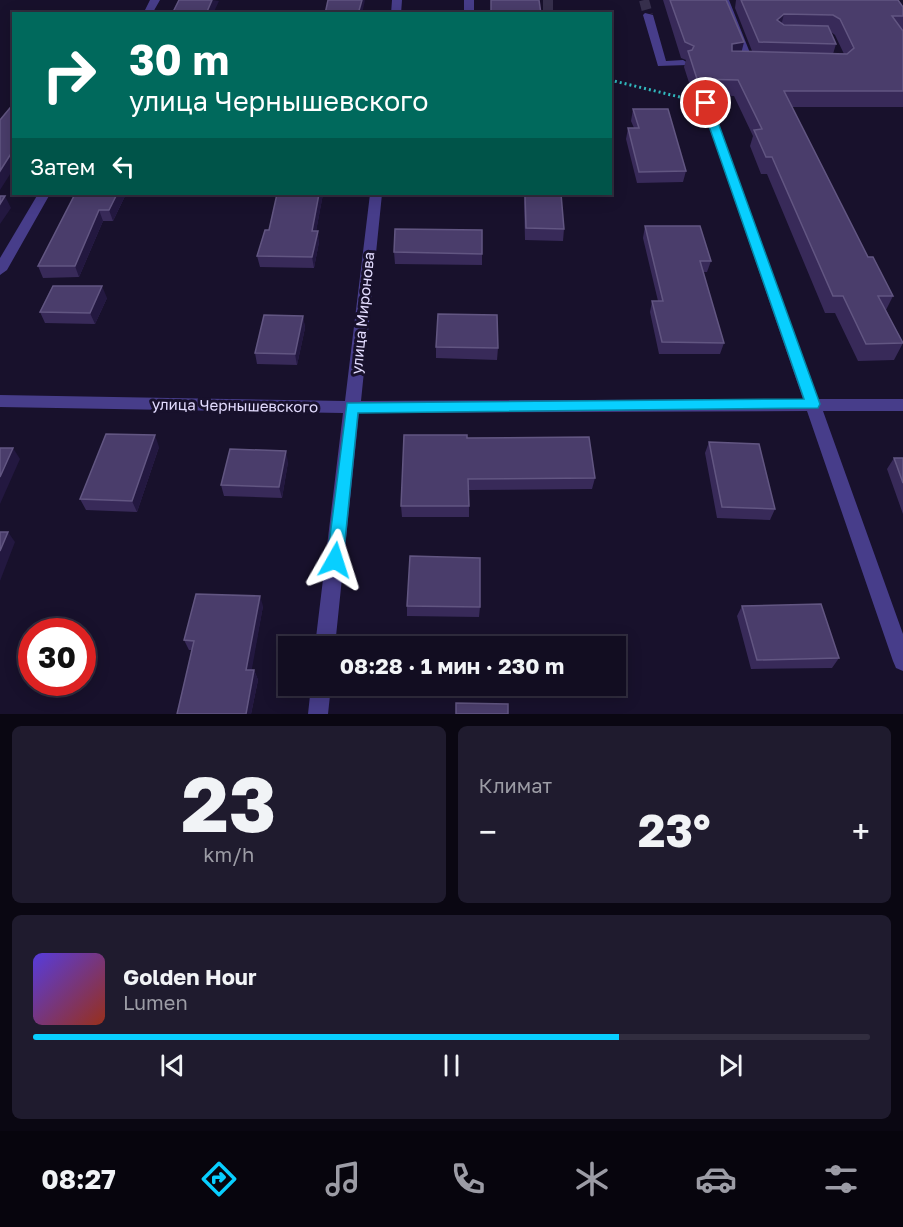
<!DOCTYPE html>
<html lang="ru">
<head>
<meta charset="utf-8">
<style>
  :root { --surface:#120d21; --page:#1f1b2e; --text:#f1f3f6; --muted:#9c9ca5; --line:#312d3f; --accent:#08cfff }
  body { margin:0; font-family:"Golos Text",sans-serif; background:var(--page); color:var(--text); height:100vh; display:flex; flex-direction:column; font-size:22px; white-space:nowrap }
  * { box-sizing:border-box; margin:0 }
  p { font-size:20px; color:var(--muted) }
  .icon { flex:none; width:33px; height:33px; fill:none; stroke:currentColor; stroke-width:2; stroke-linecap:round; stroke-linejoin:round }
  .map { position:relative; height:714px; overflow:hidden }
  .sheet { display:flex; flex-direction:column; gap:12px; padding:12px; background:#0a0712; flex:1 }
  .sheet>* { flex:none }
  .top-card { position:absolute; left:12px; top:12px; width:600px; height:183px; border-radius:0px; box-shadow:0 3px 15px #0003,0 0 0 2px var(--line); background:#00695c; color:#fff; overflow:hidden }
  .speed { position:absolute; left:18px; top:618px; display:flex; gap:12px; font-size:30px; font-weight:700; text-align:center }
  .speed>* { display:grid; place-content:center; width:78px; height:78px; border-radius:50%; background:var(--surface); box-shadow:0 3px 15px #0003,0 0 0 2px var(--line); line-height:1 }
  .speed .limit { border:9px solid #d22; background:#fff; color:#111 }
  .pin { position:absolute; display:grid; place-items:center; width:51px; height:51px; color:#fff; margin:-26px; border:3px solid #fff; border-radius:50%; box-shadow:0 2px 6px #0007 }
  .me { position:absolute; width:66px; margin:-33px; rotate:6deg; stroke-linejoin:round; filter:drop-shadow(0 0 4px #0008) }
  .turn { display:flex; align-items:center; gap:21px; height:126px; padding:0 18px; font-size:27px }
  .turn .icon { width:78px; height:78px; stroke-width:2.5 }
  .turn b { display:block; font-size:42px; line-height:51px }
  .then { display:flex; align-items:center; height:57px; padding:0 18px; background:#0003; gap:12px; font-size:22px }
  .big { font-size:45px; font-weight:700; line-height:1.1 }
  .sheet .card { flex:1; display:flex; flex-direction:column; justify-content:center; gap:9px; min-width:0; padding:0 21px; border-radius:9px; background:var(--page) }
  .sheet .dial { align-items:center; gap:0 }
  .dial b { font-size:78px; line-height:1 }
  .song { display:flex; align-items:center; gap:18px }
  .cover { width:72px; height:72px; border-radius:9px; background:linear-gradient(135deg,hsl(250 70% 55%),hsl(10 70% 35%)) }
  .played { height:6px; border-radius:3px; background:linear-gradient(90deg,var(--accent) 70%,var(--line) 70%) }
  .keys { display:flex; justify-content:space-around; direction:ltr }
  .heat { display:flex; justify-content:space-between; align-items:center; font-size:33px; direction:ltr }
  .sheet .tiles { flex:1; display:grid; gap:12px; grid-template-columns:1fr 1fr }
  .card:last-child { grid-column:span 2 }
  .trip { position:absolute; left:278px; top:636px; width:348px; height:60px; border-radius:0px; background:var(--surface); box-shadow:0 3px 15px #0003,0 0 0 2px var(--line); font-weight:700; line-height:60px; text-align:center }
  .tab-bar { display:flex; height:96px; justify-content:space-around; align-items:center; background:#07050d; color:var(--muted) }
  .tab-bar .icon { width:42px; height:42px }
  .tab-bar .current { color:var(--accent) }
  .tab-bar b { font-size:27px; color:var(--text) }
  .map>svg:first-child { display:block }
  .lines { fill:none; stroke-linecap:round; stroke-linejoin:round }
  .minor-tunnel { stroke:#362f4c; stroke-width:10; stroke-dasharray:10 5; stroke-linecap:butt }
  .path { stroke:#31b9be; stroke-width:3; stroke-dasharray:2 3; stroke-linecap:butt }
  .minor { fill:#473d8a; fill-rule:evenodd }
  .wall { fill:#382a59; fill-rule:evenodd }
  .shaded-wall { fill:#231840 }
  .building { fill:#4a3d6b; stroke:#625682; stroke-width:1.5 }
  .route { fill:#08cfff; stroke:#0587a6; stroke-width:1.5 }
  .labels { text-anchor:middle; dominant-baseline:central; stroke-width:6; stroke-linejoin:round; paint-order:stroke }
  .street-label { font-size:15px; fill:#e3dcff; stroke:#18112c }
</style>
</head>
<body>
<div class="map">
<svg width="903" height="714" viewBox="0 0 903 714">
  <rect width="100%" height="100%" fill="#18112c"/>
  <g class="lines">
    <!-- minor-tunnel -->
    <path class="minor-tunnel" d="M548 0V14
      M644 0 648 15"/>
    <!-- path -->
    <path class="path" d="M610 80 688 99"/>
    <!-- minor -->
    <path class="minor" d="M150 0H160L152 14H143Z
      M392 0H402L401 14H391Z
      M464 0H474V14H464Z
      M719 0H729L754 63 753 65 742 66 737 63 743 60Z
      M645 13 653 15 666 61 683 60 688 63 687 65 658 66 643 15Z
      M706 100 711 103 818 399H903V411H823L903 634V671L896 668 893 661 807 411 359 413 335 646H315L343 413 0 407V395L345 401 370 194H382L361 401 803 399 701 103Z
      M38 194H50L7 270 0 275V258Z
      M311 686H331L328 714H308Z"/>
  </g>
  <!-- wall -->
  <path class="wall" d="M663 0H726L742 51H752L735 8 736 0H898L903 7V107H792L868 257 893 296 886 310 903 343 894 360 858 361 835 313H825L767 174H761L750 146 753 136 734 96 693 95 684 67 686 60 681 58ZM831 32 835 35 844 54H833L836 44Z
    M633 109 686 171 683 182 637 183 626 139 628 128H634L631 121Z
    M75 194H126L113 221H103L79 277 43 278 38 266Z
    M277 194H323L316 231 319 242 314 268 260 267 257 256 269 230Z
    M524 194 564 229 563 241 525 240 524 202Z
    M645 226 711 261 707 272H703L724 343 720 354H659L650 312 652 301H658L643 238Z
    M482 230V265L395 264 394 252Z
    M107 298 95 324 45 323 40 312Z
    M303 316 305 328 297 365 257 364 255 353Z
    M436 347 498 348 497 360 436 358Z
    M467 438 595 478 592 489 469 490V517H402L401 506Z
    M709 442 775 509 770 520 717 518 705 453Z
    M159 447 137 512 86 510 80 499Z
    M894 458H903V514L887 469Z
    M288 462 282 498 224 496 221 485Z
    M263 606 251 670H254L258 680 251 714H177L192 650H189L184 640Z
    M407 606 480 607 479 617 407 616Z
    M742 606 839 658 832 668 751 669 737 616Z"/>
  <!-- shaded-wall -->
  <path class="shaded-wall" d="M212 0 219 1 213 14H206Z
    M362 0H365L362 14H358Z
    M784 14 780 30 777 20Z
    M744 42 740 58 728 59 732 44Z
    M14 149V168L0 190V171Z
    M117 194H126L113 221 109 210Z
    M319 194H323L314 242 312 231Z
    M5 196 11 208 0 224V204Z
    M99 210 103 221 79 277 75 266Z
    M318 231 319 242 314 268 312 257Z
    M102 286 107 298 95 324 90 313Z
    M303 316 305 328 297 365 295 354Z
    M155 435 159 447 137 512 132 501Z
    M13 448 20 459 0 504V477Z
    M286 451 288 462 282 498 279 487Z
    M8 532 15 542 0 581V551Z
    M260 596 263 606 250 680 246 670Z
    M254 670 258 680 251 714H246Z"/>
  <!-- building -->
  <path class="building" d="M179 0H212L206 14H172Z
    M328 0H362L358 14H325Z
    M491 0H539L541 14H491Z
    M670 0H726L744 42 732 44V51L847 54 854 48 840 19 833 15 784 14 777 20 784 25 828 26 836 44 759 42 741 0H898L903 7V16H892L903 31V91H784L868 257H873L893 296H878L903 343 866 344 843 296H833L772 157H766L754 130 762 129 738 80 697 79 688 51 692 50 694 46 685 42Z
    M14 103V149L0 171V120Z
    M633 109H668L686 171 639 172 628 128H639Z
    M75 194H117L109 210H99L75 266H38Z
    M277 194H319L312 231H318L312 257 257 256 265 230H269Z
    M525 194H561L564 229 526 228Z
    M0 196H5L0 204Z
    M645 226H700L711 261H700L724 343 662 342 652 301H663Z
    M395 229 482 230V254L394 252Z
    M53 286H102L90 313 40 312Z
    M438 314 497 315 498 348 436 347Z
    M264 315 303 316 295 354 255 353Z
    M106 434 155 435 132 501 80 499Z
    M404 435H467V438L589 437 595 478 468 479 469 506H401Z
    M709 442 759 444 775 509 722 507Z
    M0 448H13L0 477Z
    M230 449 286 451 279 487 221 485Z
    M894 458H903V483Z
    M0 532H8L0 551Z
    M410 556 480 558V607L407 606Z
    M196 594 260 596 246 670H254L246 714H177L194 641 184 640Z
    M821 604 839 658 757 660 742 606Z
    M456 703 508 704V714H456Z"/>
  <!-- route -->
  <path class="route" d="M703 101 711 103 820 404 818 408 358 413 343 560 341 565 335 567 329 565 327 560 347 403 804 399 701 103Z"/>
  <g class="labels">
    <!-- street labels -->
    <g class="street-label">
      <text transform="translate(362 313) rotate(-84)">улица Миронова</text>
      <text transform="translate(235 405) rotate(1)">улица Чернышевского</text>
    </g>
  </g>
</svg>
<div class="speed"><div class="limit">30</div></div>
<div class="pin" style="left:706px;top:103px;background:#d93025"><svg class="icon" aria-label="arrive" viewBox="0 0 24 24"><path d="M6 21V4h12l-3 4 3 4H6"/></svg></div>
<svg class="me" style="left:335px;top:560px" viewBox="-20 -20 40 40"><path d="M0-17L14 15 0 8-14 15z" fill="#08cfff" stroke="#fff" stroke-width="4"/></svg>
<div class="trip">08:28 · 1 мин · 230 m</div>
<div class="top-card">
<div class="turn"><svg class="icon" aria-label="right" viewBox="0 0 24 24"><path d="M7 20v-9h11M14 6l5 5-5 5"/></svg><div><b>30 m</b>улица Чернышевского</div></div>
<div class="then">Затем<svg class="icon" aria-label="left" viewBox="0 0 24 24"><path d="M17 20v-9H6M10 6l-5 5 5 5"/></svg></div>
</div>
</div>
<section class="sheet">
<div class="tiles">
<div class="card dial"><b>23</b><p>km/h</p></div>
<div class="card"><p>Климат</p>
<div class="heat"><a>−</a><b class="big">23°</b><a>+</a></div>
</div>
<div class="card">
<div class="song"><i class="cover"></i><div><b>Golden Hour</b><p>Lumen</p></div></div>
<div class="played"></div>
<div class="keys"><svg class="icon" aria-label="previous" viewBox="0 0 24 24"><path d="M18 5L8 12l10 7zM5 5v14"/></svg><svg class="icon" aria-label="pause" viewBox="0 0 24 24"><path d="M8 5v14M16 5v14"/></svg><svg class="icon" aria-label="next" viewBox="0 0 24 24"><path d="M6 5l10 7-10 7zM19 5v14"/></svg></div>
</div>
</div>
</section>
<nav class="tab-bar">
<b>08:27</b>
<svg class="icon current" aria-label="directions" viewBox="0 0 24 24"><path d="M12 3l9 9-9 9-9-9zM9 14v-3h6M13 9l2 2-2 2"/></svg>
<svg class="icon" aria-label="music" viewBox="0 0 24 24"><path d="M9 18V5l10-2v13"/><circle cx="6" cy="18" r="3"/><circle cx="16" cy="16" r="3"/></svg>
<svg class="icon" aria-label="phone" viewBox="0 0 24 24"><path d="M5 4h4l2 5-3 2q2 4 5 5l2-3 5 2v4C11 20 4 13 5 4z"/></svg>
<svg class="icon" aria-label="climate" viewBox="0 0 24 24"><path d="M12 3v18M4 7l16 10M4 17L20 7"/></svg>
<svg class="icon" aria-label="car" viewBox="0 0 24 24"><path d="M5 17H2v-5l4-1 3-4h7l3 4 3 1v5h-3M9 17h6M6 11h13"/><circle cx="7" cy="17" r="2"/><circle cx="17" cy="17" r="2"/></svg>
<svg class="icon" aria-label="filters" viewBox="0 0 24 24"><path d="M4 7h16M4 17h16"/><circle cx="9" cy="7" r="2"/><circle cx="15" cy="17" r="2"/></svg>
</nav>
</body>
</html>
